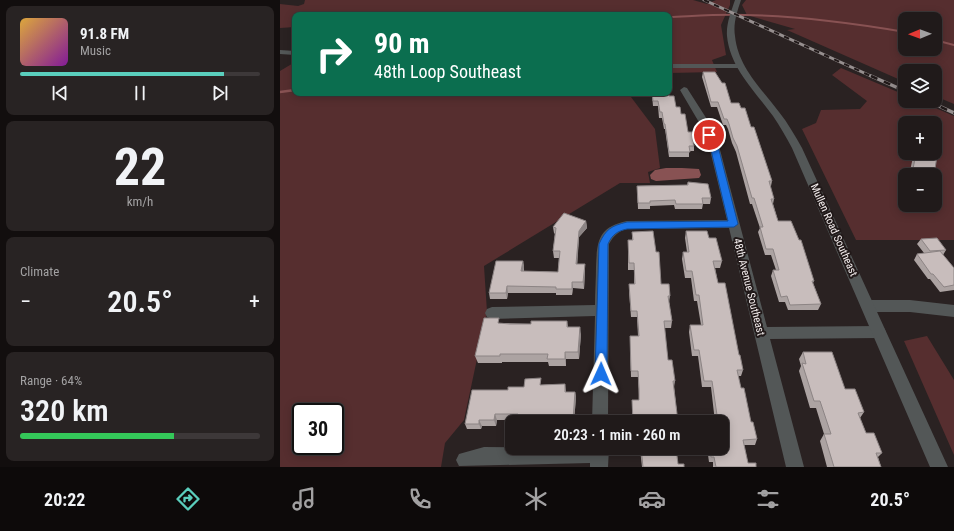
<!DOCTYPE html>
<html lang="en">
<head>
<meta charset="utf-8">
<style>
  :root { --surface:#201a1a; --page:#282323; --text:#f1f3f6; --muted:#a2a1a2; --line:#3d3839; --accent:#5acebd }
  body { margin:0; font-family:"Roboto Condensed",sans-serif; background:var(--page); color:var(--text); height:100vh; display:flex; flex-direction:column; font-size:15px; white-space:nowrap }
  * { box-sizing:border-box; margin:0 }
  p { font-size:13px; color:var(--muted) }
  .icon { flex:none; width:22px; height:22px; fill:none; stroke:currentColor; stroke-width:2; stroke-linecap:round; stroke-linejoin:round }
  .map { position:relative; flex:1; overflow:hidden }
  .panel { display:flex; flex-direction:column; gap:6px; padding:6px; background:#120e0e; width:280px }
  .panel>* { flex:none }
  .hud { position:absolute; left:12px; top:12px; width:380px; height:84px; border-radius:8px; box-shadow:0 2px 10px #0003,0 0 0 1px var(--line); background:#0b6e4f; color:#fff; overflow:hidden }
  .needle { width:26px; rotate:269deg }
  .fabs { position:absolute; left:618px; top:12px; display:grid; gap:8px }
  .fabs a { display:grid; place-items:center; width:44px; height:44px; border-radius:8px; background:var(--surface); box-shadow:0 2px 10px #0003,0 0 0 1px var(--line); font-size:20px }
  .speed { position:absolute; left:12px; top:403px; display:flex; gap:8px; font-size:20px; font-weight:700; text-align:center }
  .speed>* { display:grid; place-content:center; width:52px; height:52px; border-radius:50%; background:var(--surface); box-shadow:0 2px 10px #0003,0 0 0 1px var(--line); line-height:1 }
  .speed .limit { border:2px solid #111; border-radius:6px; background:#fff; color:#111 }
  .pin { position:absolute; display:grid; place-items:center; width:34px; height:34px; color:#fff; margin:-17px; border:2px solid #fff; border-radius:50%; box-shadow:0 1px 4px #0007 }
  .me { position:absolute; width:44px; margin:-22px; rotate:1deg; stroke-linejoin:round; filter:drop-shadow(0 0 3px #0008) }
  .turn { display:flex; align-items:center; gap:14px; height:84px; padding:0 16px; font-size:18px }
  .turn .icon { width:52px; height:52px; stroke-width:2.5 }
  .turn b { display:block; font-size:28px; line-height:34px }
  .big { font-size:30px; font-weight:600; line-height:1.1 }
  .panel .widget { flex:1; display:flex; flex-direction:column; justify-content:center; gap:6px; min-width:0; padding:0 14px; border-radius:8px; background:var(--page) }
  .panel .dial { align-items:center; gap:0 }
  .dial b { font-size:52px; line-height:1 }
  .song { display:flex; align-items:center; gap:12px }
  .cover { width:48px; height:48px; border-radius:6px; background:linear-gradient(135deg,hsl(40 70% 55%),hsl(290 70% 35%)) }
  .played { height:4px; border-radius:2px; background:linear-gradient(90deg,var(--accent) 85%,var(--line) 85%) }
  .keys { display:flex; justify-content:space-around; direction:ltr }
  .heat { display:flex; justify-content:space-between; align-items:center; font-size:22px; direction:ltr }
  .charge { height:6px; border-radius:3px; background:linear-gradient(90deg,#34c759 64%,var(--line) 0) }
  .trip { position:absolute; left:225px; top:415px; width:224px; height:40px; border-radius:8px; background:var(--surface); box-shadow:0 2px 10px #0003,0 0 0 1px var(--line); font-weight:600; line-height:40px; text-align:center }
  .menu { display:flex; height:64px; justify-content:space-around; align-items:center; background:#0d0a0a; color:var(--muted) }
  .menu .icon { width:28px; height:28px }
  .menu .selected { color:var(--accent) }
  .menu b { font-size:18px; color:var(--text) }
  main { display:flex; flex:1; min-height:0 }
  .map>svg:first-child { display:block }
  .green { fill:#562e2f; fill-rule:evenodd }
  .water { fill:#885253 }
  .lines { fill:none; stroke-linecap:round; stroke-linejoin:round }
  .stream-far1 { stroke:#885253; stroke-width:2 }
  .stream { stroke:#885253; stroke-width:2.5 }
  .minor { fill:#535757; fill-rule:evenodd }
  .tertiary { fill:#535757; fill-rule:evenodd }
  .rail-far1-casing { stroke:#968f8f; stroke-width:3 }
  .rail-casing { stroke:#968f8f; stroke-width:3.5 }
  .rail-far1 { stroke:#211919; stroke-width:2; stroke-dasharray:5.5; stroke-linecap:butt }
  .rail { stroke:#211919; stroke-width:2.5; stroke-dasharray:7; stroke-linecap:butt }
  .wall { fill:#aca3a2 }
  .shaded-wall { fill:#8c8484 }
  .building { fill:#c8bdbc; stroke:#8c8484 }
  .route { fill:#1a73e8; stroke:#114b97 }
  .labels { text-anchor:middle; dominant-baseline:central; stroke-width:4; stroke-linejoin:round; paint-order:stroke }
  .street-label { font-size:11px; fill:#f4eeee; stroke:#211919 }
</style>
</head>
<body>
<main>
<section class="panel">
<div class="widget">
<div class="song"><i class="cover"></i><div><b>91.8 FM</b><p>Music</p></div></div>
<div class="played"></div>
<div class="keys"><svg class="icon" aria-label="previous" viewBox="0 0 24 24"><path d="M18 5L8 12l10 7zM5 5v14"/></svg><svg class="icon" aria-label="pause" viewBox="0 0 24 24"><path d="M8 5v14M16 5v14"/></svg><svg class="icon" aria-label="next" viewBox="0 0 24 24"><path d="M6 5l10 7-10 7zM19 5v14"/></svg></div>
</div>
<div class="widget dial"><b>22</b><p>km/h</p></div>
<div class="widget"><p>Climate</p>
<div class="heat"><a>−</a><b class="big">20.5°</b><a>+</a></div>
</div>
<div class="widget"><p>Range · 64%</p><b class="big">320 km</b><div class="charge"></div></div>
</section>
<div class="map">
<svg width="674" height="467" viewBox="0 0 674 467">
  <rect width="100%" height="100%" fill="#2a2222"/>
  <!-- green -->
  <path class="green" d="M25 0H413L427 4 436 0H450V5L441 25 446 55 432 60 437 72 389 73V15H15V27L0 28V4L18 6 24 4Z
    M466 0H674V104L655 96V71H625V82L507 30 515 29 467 15 462 5ZM625 19H655V49H625Z
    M15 62V93H348L375 129 380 168 368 172 370 183H340L204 266 207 312 184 420 165 443 161 467H0V71ZM21 412H55V446H21Z
    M561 68 625 95V101H639L674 116V240H576L522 129 536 123 541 110 580 109 587 101 552 75ZM625 123H655V153H625ZM625 175H655V205H625Z
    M647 336 674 380V455L624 341Z"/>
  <!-- water -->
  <path class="water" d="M386 168H402L419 169 421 175 419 178 376 181 371 179 370 175 375 170Z"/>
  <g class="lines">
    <!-- stream-far1 -->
    <path class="stream-far1" d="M389 17C414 16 440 14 465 15 518 16 572 23 625 32
      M655 40 674 45"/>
    <!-- stream -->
    <path class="stream" d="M0 92 15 90"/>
    <!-- minor -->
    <path class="minor" d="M0 50 15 51V55L0 54Z
      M389 64H460L464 66 460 68H389Z
      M404 87 407 88 430 124 439 146 487 327 599 326 604 328 606 332 604 336 599 338 490 339 524 467H506L449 228 347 229C339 231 333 236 329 244L328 422H312L315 316 212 319 207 317 205 313 207 309 212 307 315 305C315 292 316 279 316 267 317 241 318 227 347 221L447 220 429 146 420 124 400 90Z
      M588 300H630L674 305V317L630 312H588L583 310 581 306 583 302Z
      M204 447 329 448 328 467H310V463L179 466 176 460 179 454Z"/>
    <!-- tertiary -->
    <path class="tertiary" d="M455 0H461C457 12 453 24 455 36 458 67 481 88 499 112 508 123 515 136 522 148L668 467H650L512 148C506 137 500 126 493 116 475 91 450 68 447 36 446 24 451 12 455 0Z"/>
    <defs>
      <path id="rail-far1" d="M424 0 593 77"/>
      <path id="rail" d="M591 76 625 91
        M648 101 674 113"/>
    </defs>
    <!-- rail-far1 casing -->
    <use href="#rail-far1" class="rail-far1-casing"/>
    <!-- rail casing -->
    <use href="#rail" class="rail-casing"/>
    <!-- rail-far1 -->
    <use href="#rail-far1" class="rail-far1"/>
    <!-- rail -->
    <use href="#rail" class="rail"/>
  </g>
  <!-- wall -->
  <path class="wall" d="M423 72 451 103 461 108 471 127 492 181 491 186H490L494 199 493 204 498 221 534 281 533 283 541 304 538 310H508L505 302H499L491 276 493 270H496L491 255H485L478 232 480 228 472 204H470L456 152 452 143 448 129 446 125H443L437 107H431L422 77Z
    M364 93H388L389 96 401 114 414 146V151H409V157H389L385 129H384L382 118H379L378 106H373L372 95H364Z
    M658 150 653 175H629L634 153H655Z
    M408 182 431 198 430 204H423L422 209H395L394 205 370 206V209H358L357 186 407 185Z
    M306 221 307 228 299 237 297 264 305 270 304 289 293 288 292 295H276V293H228L227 299H210L209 293 243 261 244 267V271L278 272 279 258H274L273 251 275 234 274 233 273 227Z
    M406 231 429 238 442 261 440 268H435L438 283 463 370 461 376H458L461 388 471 422 477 439 475 445H464L468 463 476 467H433V462H429L427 448H442V422H435L431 387H422L418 356H412L409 332 410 325H421L417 301H414L411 278H405L402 259 403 252H407L405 238Z
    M352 232 376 252 381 284 390 296 389 302 392 321 391 328H384L388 360 395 381 394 387 398 422H352V400H359V395L358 377H351L350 343V336H358L357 317H351L349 291V284H354V270H348V240H352Z
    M641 239 666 250 663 255 674 268V290L660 292 650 279H648L634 260 637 254 644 253 637 244Z
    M287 321 288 327 301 334 299 359H286V366H269L268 362H222V363H198L195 356 221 323 251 324Z
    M523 352 565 389 584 412 580 418 586 433 602 453 598 457 601 467H547L540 441 544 434 536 408H530L519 371 521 366 519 359Z
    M285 384 286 392H295L296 397 294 422H236L237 420H217L216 426H202L201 429H187L185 424 228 390 244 387 262 385Z
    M353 448H396L398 464 404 467H362L360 449H353Z"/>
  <!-- shaded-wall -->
  <path class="shaded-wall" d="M306 221 307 228 299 237 297 270 296 264 299 231Z
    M243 261 244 267 242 278 241 271Z
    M305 264V270L304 289 303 282Z
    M292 282 293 288 292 295Z
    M227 286 228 293 227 299 226 293Z
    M300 327 301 334 299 359 298 352Z
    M285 352 286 359V366L285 359Z
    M295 392 296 397 294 422Z
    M215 414 217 420 216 426 214 420Z
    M199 420 202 426 201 429 199 424Z"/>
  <!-- building -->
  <path class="building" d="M423 72H435L442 83H445L451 103H459L461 108H465L471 127H474L492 181H489L494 199H491L498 221H511L519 240H521L534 281H532L541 304 510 305 507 296 501 297 493 270H499L493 249H486L480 227H483L474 198H472L457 146 453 138 449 124 447 119H444L438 102H431Z
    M372 93H388L389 96H394L396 107H400L401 114H405L408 132H412L414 146H409L410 152H389L385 124H384L382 112H380L378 101H373Z
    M655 149 658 150 654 175 633 169 636 153H655Z
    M408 182 428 184 431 198H422L423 204H396L395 200 370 201V203H358L357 186 408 185Z
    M284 213 306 221 299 231 296 264H305L303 282H292V289H276V287L227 286 226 293H209L216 261H243L241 271 278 272 280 251H273L276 228 273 227Z
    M373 231 376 252H379L381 284H389L390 296H388L392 321H384L388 360H392L395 381H393L398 422H353L352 400H359V389L358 371H351L350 336H359L357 311H351L349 284H355L354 263H349L348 240H353L352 232Z
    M406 231H427L429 238H436L442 261H433L438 283H445L459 355H460L463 370H457L461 388H464L471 422H473L477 439 463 440 468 463H476V467H436L434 457H431L430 448H442V422H438L432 381H424L419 350H414L410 325H423L419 295H416L412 271H406L403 252H409Z
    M657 238 666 250 650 251 641 239Z
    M660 251 674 268V285L664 287 653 274H651L637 254Z
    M204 318H219L218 323 230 324H251V321H287V327H300L298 352H285V359H267L268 354H220V356H195Z
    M523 352H552L565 389H575L584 412 578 413 586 433H594L602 453H596L601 467H554L544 434H551L540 401H534L522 363 526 364Z
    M261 378 260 385 285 384V392H295L293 420H281L280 422H236L238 414H215L214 420H199V424H185L192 390H228V387H244L245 379Z
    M361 448H396L398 464H404V467H363Z"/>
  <!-- route -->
  <path class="route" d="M427 133H432L438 146 458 224 454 227 347 229C337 231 332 235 328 244L327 374 325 378 321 379 317 378 315 374 319 244C326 229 331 226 347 222L448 221 430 146 426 135Z"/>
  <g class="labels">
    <!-- street labels -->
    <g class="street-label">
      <text transform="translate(554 230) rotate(66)">Mullen Road Southeast</text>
      <text transform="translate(469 287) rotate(76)">48th Avenue Southeast</text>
    </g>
  </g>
</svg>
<div class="fabs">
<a><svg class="needle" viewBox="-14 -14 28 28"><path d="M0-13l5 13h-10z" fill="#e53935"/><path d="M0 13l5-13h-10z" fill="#a2a1a2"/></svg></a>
<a><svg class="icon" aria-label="layers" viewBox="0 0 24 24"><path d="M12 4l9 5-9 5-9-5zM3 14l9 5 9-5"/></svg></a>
<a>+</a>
<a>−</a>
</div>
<div class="speed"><div class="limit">30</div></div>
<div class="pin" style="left:429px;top:135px;background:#d93025"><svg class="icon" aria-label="arrive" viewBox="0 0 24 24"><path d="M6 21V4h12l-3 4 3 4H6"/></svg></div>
<svg class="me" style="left:321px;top:374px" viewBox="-20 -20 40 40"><path d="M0-17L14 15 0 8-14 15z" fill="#1a73e8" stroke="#fff" stroke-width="4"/></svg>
<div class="trip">20:23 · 1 min · 260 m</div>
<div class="hud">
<div class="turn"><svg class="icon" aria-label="right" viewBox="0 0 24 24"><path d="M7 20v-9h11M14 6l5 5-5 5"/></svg><div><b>90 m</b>48th Loop Southeast</div></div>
</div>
</div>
</main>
<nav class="menu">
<b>20:22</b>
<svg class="icon selected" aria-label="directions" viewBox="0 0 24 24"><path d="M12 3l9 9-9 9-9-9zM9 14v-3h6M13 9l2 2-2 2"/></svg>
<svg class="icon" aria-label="music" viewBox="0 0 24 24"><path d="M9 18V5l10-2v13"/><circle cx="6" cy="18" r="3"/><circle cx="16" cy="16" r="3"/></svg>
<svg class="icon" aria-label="phone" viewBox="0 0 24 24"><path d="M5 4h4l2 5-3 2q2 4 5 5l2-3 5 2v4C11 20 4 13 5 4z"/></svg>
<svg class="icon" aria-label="climate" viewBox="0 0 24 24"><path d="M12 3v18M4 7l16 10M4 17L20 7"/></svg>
<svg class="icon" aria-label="car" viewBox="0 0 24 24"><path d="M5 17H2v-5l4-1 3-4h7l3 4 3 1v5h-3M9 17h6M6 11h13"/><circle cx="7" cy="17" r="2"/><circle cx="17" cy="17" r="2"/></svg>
<svg class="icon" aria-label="filters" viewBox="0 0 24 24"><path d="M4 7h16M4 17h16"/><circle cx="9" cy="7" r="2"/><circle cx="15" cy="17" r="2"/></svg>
<b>20.5°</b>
</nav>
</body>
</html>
